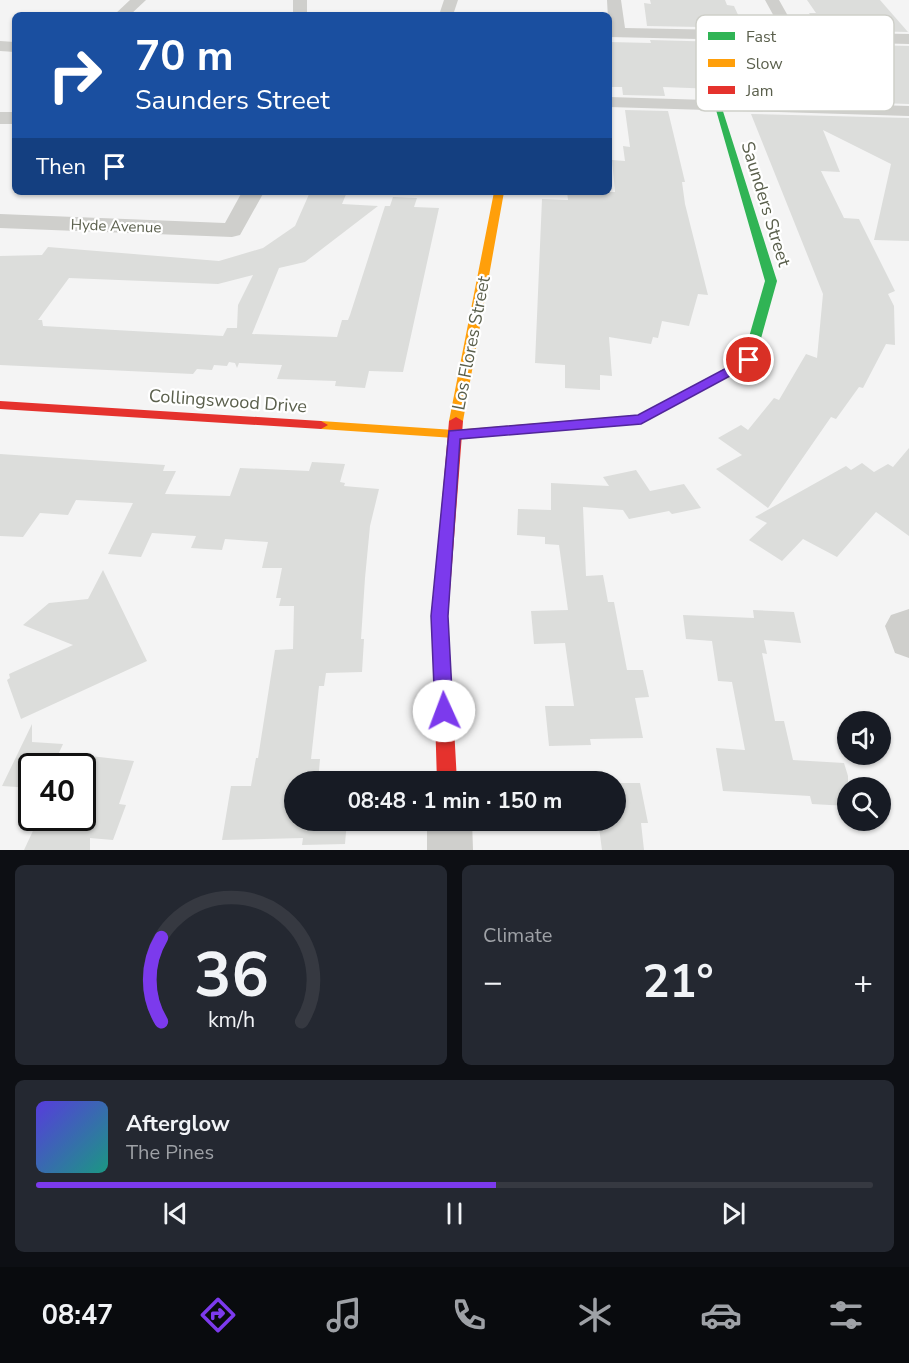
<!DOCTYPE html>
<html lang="en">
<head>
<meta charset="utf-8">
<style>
  :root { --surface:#171b24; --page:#242831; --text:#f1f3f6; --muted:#9ea1a6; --line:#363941; --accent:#7c3aed }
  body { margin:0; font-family:"Nunito Sans",sans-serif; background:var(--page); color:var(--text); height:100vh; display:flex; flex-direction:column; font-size:22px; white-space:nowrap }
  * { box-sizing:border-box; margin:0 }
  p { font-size:20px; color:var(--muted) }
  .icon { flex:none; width:33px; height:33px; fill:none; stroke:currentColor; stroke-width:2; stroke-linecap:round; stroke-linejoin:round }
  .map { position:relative; height:850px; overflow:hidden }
  .details { display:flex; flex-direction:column; gap:15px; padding:15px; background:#0d0f14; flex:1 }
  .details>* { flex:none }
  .guide { position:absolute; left:12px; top:12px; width:600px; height:183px; border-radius:9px; box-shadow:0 2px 4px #0004; background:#1a4fa0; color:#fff; overflow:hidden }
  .fabs { position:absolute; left:837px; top:711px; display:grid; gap:12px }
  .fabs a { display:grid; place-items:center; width:54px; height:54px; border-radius:50%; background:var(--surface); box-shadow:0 2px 4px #0004; font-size:30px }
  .speed { position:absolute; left:18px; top:753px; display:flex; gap:12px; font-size:30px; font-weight:700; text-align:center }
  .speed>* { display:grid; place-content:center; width:78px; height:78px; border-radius:50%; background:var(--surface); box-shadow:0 2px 4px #0004; line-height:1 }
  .speed .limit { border:3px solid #111; border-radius:9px; background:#fff; color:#111 }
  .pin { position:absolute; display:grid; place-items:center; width:51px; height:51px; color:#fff; margin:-26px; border:3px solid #fff; border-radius:50%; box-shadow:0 2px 6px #0007 }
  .me { position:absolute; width:66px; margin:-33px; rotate:358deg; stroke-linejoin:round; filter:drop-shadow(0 0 4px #0008) }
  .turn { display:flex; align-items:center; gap:21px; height:126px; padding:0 24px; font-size:27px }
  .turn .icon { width:78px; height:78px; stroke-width:2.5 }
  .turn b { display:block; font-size:42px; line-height:51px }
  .then { display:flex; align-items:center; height:57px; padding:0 24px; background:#0003; gap:12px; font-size:22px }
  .big { font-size:45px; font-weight:700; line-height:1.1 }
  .details .card { flex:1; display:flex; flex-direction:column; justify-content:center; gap:9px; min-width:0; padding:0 21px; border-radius:9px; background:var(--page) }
  .details .dial { align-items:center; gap:0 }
  .dial svg { height:156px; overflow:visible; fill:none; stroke:var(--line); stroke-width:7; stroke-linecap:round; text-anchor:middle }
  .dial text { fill:var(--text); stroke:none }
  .song { display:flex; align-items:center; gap:18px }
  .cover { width:72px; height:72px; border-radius:9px; background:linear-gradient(135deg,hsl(250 70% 55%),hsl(170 70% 35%)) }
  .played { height:6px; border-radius:3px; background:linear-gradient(90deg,var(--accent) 55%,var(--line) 55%) }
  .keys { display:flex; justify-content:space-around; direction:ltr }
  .heat { display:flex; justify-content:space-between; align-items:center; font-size:33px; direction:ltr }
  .details .tiles { flex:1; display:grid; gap:15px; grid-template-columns:1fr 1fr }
  .card:last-child { grid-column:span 2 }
  .trip { position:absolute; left:284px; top:771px; width:342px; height:60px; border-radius:30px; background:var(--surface); box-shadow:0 2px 4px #0004; font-weight:700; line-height:60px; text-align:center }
  .dock { display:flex; height:96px; justify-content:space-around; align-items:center; background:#090b0e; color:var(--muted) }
  .dock .icon { width:42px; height:42px }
  .dock .selected { color:var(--accent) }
  .dock b { font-size:27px; color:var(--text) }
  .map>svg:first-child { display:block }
  .building { fill:#dcdddb; fill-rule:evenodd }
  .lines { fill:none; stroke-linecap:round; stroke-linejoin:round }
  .street { fill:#cfcfcc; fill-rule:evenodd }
  .fast { fill:#30b455; fill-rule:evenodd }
  .slow { fill:#ff9f0a; fill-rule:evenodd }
  .jam { fill:#e5322d; fill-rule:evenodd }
  .route { fill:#7c3aed; stroke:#51269a; stroke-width:1.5 }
  .labels { text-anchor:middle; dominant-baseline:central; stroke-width:4.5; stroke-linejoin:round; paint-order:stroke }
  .far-street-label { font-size:15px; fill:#5a5f4c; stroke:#fff }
  .street-label { font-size:18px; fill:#5a5f4c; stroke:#fff }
  .key { fill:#fff; stroke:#cecfc9; stroke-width:1.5 }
  .key-label { font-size:16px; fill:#5a5f4c }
</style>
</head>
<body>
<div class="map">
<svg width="909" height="850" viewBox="0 0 909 850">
  <rect width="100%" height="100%" fill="#f4f4f4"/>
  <!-- building -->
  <path class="building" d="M650 0H725L727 5 734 6 739 17H748L754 28 647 26 644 3 651 4Z
    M807 0H880L908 32 819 30 809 13H816Z
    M650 40 761 43 763 47 830 48 828 44 909 46V104L746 99 742 90 663 87 665 96 623 95 622 87H611L609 42 651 43Z
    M625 110 668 111 685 182H682L685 204 708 295 698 294 689 326 662 321 658 338 653 337 651 344 609 337 612 376 600 375V390L565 388V365L535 363 542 199 568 200 567 192H615L612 160 625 161 623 146 630 147Z
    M751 114 909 118V241L874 240 891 164 823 130 840 172 821 171 844 218 859 219 895 291 888 294 894 306 895 345 886 344 863 388 859 387 836 419 831 417 768 508 716 469 742 455 718 438 741 425 748 430 774 398 779 400 806 354 817 358 823 294Z
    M310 192H347L342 204 378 206 305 262 279 268 252 334 337 337 342 320H348L350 315 385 206H390L393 197 417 198 414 207 439 208 403 372 369 371 365 388 335 386 336 381 277 379 282 365 239 363 237 368 235 363 229 362 227 366 214 365 212 370 197 369 193 374 0 365V256L42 255 48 247 219 261 263 248 295 226ZM253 275 238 305 237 328H227L223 336 43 326 42 320H38L69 278 218 284Z
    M909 448V536L876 512 837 557 803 539 782 561 749 540 767 523 755 517 846 466 851 470 862 463 874 472 888 464 893 467Z
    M0 454 165 465 163 471H176L165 494 230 496 240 468 309 471 312 462 345 464 340 482 345 483 344 486 379 489 370 526 365 578 361 639H364L362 672 326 673 324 686H319L311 759H320L318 782H294V820H347L345 844 302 845 303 838 222 840 231 786H251L256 758H258L275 650 293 649 294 606H279L281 598H276L282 568H262L268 542 225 539 222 550 191 548 196 536 152 533 141 557 108 554 133 503 76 500 68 515 40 513 23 537 0 536Z
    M636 470 650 491 684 484 701 508 672 514 669 511 629 519 623 510 583 507 586 576 603 575 608 602H614L627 670H643L649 697 635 698 643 738 590 739 591 745 549 746 545 706H574L565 643 534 644 531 611 568 610 559 545 545 544V537L517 535 518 509 551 510V483L609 486 603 477Z
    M103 570 147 661 21 719 7 680 10 678 9 674 73 645 23 625 49 603 88 599Z
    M753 610 794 612 801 643 764 640 767 654 762 653 775 721H784L793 760 844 763 848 776V806L812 804 810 796 723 791 716 748 745 750 732 682 718 681 712 641 686 639 683 615 754 618Z
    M32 724V742L63 744 53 766H32V788L2 786Z
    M82 755 134 761 119 804 126 805 113 840 90 838V850H24L39 818H82Z
    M615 783H640L648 823H641L644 850H602L598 820H615Z"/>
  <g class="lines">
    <!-- street -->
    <path class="street" d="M130 0H146L130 15H114Z
      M293 0H307V15H293Z
      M444 0H458L453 15H439Z
      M607 0H621L625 28 782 31 765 0H779L797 32 909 34V44L609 37Z
      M0 41 15 42V52L0 51Z
      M609 97 909 106V116L609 107Z
      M0 112H15V124H0Z
      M242 192H264L240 235 232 237 0 228V214L225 223Z
      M909 609V658L895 653 885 626 891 615Z
      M427 820H472L473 850H427Z"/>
    <!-- fast -->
    <path class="fast" d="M714 103 721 105 777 281 755 360 724 378 720 377 718 374 720 371 743 358 765 281Z"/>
    <!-- slow -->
    <path class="slow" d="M494 192H504L463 421 456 425 449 421Z
      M724 370 728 371 730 374 728 377 641 423 454 438 321 429 314 425 321 421 454 430 638 415Z"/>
    <!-- jam -->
    <path class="jam" d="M0 401 321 421 328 425 321 429 0 409Z
      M456 417 463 421 448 617 457 782H437L432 617 449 421Z"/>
  </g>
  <!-- route -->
  <path class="route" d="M749 356 754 357V363L641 424 460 439 448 616 453 711 451 717 444 719 437 717 435 711 431 616 449 431 638 415Z"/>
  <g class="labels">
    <!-- far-street labels -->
    <g class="far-street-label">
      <text transform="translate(116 226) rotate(2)">Hyde Avenue</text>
    </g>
    <!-- street labels -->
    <g class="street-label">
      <text transform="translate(766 204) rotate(73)">Saunders Street</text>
      <text transform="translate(471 343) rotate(-79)">Los Flores Street</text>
      <text transform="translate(228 401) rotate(4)">Collingswood Drive</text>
    </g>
  </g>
  <!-- legend -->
  <rect x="696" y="15" width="198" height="96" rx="9" class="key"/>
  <rect x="708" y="32" width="27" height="8" fill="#30b455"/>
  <rect x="708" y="59" width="27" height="8" fill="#ff9f0a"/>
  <rect x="708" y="86" width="27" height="8" fill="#e5322d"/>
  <g class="key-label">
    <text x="746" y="42">Fast</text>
    <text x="746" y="69">Slow</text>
    <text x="746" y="96">Jam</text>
  </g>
</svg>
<div class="fabs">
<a><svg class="icon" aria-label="sound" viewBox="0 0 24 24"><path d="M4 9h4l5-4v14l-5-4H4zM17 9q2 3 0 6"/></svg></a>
<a><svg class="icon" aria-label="search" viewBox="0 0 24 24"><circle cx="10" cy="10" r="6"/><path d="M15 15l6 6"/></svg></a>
</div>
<div class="speed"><div class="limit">40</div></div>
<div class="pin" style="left:749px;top:360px;background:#d93025"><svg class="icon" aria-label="arrive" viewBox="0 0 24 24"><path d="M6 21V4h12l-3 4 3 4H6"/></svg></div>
<svg class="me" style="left:444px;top:711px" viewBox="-20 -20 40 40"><circle r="19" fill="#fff"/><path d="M0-13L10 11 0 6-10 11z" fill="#7c3aed"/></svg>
<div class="trip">08:48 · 1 min · 150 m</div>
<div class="guide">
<div class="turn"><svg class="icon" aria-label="right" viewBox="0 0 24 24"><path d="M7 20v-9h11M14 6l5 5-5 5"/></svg><div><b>70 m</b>Saunders Street</div></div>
<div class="then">Then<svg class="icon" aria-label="arrive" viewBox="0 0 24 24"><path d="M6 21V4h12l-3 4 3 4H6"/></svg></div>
</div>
</div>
<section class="details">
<div class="tiles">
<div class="card dial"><svg viewBox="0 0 100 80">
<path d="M14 69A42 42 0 1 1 86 69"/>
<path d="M14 69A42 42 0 0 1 14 26" stroke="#7c3aed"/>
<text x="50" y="56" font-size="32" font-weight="700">36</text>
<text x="50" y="72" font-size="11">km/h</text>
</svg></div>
<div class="card"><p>Climate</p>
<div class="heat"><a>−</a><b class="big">21°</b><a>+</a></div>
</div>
<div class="card">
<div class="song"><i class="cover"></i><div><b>Afterglow</b><p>The Pines</p></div></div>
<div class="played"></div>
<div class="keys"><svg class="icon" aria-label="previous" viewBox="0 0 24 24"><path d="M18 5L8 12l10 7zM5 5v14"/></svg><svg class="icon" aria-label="pause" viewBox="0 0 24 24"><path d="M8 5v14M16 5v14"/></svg><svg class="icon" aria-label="next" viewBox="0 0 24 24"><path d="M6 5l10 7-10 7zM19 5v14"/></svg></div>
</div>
</div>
</section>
<nav class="dock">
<b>08:47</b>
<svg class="icon selected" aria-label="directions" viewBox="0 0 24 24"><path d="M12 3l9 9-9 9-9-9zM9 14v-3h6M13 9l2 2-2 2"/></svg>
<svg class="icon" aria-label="music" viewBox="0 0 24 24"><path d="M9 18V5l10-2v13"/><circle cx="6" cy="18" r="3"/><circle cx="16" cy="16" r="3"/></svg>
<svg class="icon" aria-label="phone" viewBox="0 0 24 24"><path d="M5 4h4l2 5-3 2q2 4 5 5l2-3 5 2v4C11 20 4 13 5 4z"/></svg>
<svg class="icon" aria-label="climate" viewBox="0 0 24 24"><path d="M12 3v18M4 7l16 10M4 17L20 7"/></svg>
<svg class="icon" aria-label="car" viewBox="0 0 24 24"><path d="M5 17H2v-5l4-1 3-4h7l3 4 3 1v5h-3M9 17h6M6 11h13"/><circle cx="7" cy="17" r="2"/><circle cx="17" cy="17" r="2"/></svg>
<svg class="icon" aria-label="filters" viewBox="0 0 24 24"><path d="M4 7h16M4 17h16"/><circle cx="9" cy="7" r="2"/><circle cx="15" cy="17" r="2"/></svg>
</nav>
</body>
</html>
